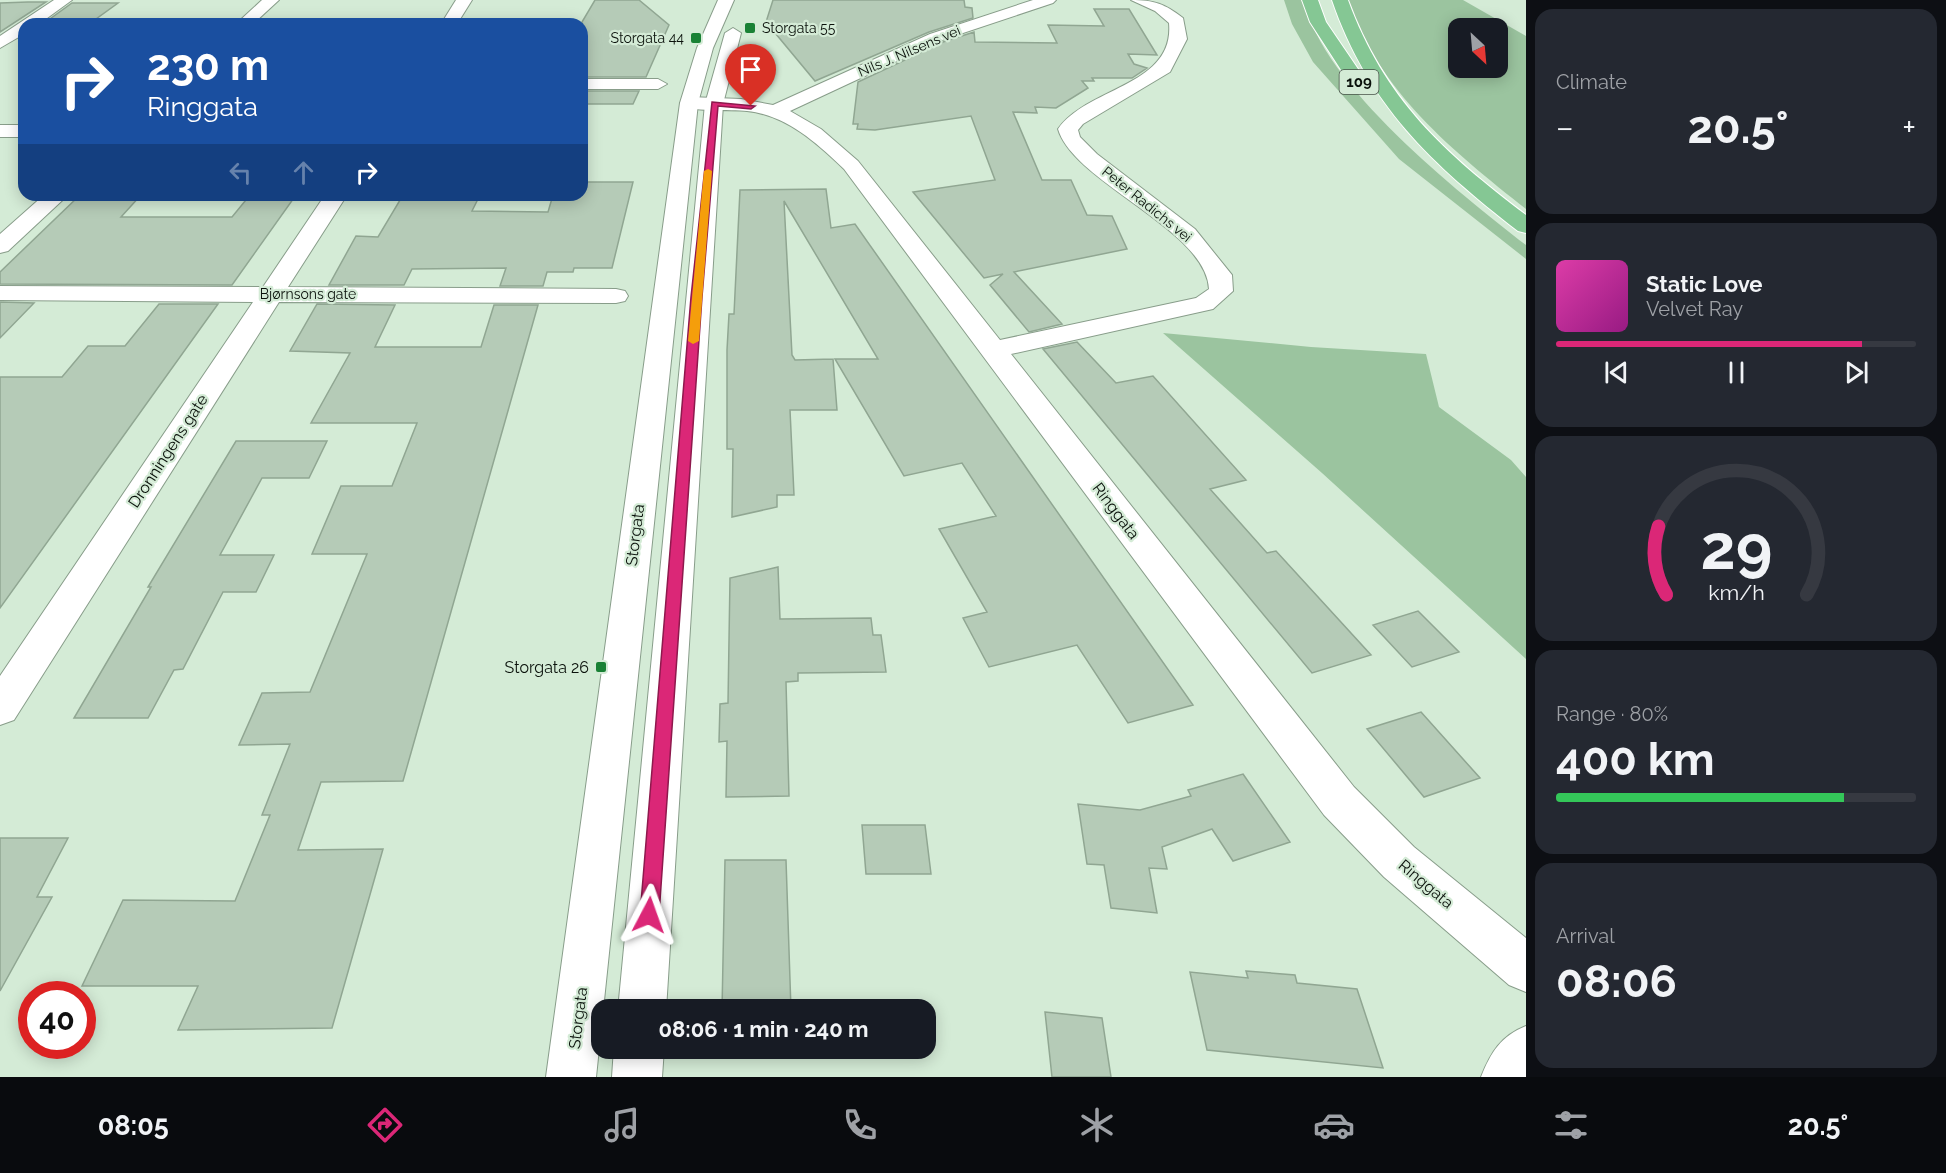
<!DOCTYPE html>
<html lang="en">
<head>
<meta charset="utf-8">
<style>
  :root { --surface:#171b24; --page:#242831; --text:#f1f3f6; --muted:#9ea1a6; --line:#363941; --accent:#db2777 }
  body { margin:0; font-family:Raleway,sans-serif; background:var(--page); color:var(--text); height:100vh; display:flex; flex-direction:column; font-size:22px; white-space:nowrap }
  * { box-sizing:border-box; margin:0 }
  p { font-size:20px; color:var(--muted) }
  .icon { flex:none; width:33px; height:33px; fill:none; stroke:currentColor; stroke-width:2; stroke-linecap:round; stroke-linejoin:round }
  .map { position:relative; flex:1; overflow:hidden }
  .side { display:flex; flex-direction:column; gap:9px; padding:9px; background:#0d0f14; width:420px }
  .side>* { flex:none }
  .guide { position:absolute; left:18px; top:18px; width:570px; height:183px; border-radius:18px; box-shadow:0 3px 15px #0003; background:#1a4fa0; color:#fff; overflow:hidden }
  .needle { width:39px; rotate:154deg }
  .tools { position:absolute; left:1448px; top:18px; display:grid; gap:12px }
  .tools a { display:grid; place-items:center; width:60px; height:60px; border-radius:12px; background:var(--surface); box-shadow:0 3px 15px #0003; font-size:30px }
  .speed { position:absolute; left:18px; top:981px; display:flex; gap:12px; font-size:30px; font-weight:700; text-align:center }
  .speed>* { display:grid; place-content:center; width:78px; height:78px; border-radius:50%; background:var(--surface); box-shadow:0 3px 15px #0003; line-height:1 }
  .speed .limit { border:9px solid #d22; background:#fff; color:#111 }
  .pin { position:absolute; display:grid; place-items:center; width:51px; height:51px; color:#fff; margin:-62px -26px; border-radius:50% 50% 50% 0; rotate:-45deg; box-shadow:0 0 6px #0007 }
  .pin .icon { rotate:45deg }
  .me { position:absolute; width:66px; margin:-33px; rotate:4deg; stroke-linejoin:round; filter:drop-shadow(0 0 4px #0008) }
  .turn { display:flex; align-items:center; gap:21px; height:126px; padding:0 30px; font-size:27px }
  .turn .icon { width:78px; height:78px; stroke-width:2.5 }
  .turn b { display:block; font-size:42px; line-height:51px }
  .lanes { display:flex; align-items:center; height:57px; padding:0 30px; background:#0003; justify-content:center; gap:30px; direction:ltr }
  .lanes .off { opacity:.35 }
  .big { font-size:45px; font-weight:700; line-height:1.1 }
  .side .card { flex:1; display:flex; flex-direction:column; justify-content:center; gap:9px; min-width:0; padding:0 21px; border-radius:18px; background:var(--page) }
  .side .dial { align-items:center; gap:0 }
  .dial svg { height:156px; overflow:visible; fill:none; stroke:var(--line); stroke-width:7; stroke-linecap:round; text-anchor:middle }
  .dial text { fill:var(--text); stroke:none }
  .song { display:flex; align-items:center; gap:18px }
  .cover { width:72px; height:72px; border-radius:9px; background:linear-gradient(135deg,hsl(320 70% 55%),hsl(310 70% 35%)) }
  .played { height:6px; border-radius:3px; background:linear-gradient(90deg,var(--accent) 85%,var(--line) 85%) }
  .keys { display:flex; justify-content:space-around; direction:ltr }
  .heat { display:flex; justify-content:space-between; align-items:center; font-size:33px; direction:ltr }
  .charge { height:9px; border-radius:4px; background:linear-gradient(90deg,#34c759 80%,var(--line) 0) }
  .trip { position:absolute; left:591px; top:999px; width:345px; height:60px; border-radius:18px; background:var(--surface); box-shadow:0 3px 15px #0003; font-weight:700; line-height:60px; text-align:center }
  .menu { display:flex; height:96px; justify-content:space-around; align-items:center; background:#090b0e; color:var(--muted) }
  .menu .icon { width:42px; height:42px }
  .menu .on { color:var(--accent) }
  .menu b { font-size:27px; color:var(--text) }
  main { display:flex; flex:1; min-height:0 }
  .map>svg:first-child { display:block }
  .green { fill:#9bc49f; fill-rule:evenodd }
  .building { fill:#b5cbb7; stroke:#90a692; stroke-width:1.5 }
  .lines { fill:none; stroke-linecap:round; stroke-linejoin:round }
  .minor-casing { stroke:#889d8a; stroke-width:2 }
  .tertiary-casing { stroke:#889d8a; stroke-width:2 }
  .primary-casing { stroke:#fff; stroke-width:2 }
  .minor { fill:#fff; fill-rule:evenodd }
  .tertiary { fill:#fff; fill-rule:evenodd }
  .primary { fill:#85c794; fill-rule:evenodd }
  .route { fill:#db2777; stroke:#8e194d; stroke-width:1.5 }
  .slow { fill:#f59e0b }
  .poi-dot { fill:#198135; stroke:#d4ebd6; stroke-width:2 }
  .labels { text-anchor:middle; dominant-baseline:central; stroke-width:4.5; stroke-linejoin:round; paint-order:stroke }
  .far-poi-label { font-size:14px; fill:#0a110b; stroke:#d4ebd6; text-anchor:start }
  .far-street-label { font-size:14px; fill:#0a110b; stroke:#d4ebd6 }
  .shield { fill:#d4ebd6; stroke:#475248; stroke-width:1.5 }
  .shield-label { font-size:15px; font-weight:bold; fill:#0a110b }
  .street-label { font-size:16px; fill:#0a110b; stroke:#d4ebd6 }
  .poi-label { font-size:16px; fill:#0a110b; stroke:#d4ebd6; text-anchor:end }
</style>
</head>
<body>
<main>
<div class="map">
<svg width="1526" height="1077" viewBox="0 0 1526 1077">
  <rect width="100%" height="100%" fill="#d4ebd6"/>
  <!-- green -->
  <path class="green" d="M1284 0H1304C1322 85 1458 192 1526 245V259L1399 159 1313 62 1292 24Z
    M1348 0H1463L1526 36V209C1453 151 1379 92 1348 0ZM1458 28H1497V68H1458Z
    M1163 333 1311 347 1426 354 1439 407 1511 460 1526 477V659L1322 473Z"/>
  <!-- building -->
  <path class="building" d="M595 0H639L669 25 646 77H582V22Z
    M773 0H964L965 7 972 8 973 18 929 32 815 81 766 22Z
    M28 2H46L0 32V3Z
    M72 3H118L89 24H43Z
    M1094 9H1129L1157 55 1128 54 1134 64 1147 68 1132 78H1092L1094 81H1082L1088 88 1056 108 1035 107 1037 113 1013 112 1042 180H1071L1087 215 1112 216 1127 249 1014 272 1062 324 1029 332 990 285 1003 274 984 278 913 192 995 180 971 116 875 130 857 129 858 124H853L858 82 943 42 974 32 975 42 1057 43 1048 25 1104 26Z
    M582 91H639L633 104H582Z
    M582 182H633L612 268H574L573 272H547L543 286H500L506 268 412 269 404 285H329L356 236 378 237 403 195 478 199 472 211 548 212 553 195H582Z
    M826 189 831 228 855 224 1193 705 1128 723 1077 645 989 667 963 618 987 612 939 529 996 516 962 463 904 476 835 359H878L784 201 792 355 795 360 833 359 837 410H790L794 495H777V507L732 517 733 449H727V350L729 314H734L740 190Z
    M80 195H141L121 217H232L250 195H296L232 285 0 284V272Z
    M0 302 34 303 0 338Z
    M159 304H218L0 608V377H62L88 346H125Z
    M317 304 395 305 375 347H481L494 305H538L403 781 321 782 298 850 383 849 332 1028 178 1030 198 986H82L123 900 235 901 270 815H262L290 744 239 745 262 693 310 692 367 554H312L341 486H392L417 423H311L350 353 290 351Z
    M1077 342 1116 383 1153 376 1246 480 1210 489 1267 553 1276 551 1371 655 1312 673 1043 349Z
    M236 441H327L309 478H262L220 555H274L256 592H223L183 669 174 670 148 718H74L151 587H148Z
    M778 567 780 619 871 618 873 635H881L886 672 798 673V681L786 682 789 796 726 797 727 741 719 742 720 704 728 703 730 578Z
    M1418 611 1459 652 1412 667 1373 625Z
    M1421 712 1480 778 1424 797 1367 729Z
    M1243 774 1290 842 1233 861 1212 829 1162 847 1167 869 1149 868 1157 913 1111 908 1104 865 1087 864 1078 804 1140 810 1191 796 1188 790Z
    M862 825H925L931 874H866Z
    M0 838H68L37 897H52L0 991Z
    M725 860H786L791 1010H722Z
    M1246 971 1295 975 1297 983 1357 989 1383 1068 1207 1050 1190 972 1248 978Z
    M1045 1012 1102 1018 1111 1077H1052Z"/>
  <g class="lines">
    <defs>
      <path id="minor" d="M54 0H72L39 24H24V34L0 48V36Z
        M262 0H279L253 24H236Z
        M456 0H472L457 24H441Z
        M1033 0H1056L1053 3 942 40 790 111 821 129 858 161 1000 340 1196 298 1209 289C1206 229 1074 183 1058 129 1087 87 1175 86 1169 23L1155 11 1131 0C1154 0 1165 4 1183 18L1187 39 1170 72 1083 124 1078 130 1080 137 1097 154 1195 229 1232 275 1233 291 1213 309 1011 354 1354 787 1414 847 1526 938V992L1509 985 1384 877 1324 815 844 169C817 143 786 115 747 111 733 109 686 113 680 103L689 97 741 99 773 105 930 34Z
        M582 79H658L667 84 658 89H582Z
        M0 125H24V137H0Z
        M44 195H68L8 251 0 253V234Z
        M325 195H347L288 287 616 289 625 291 628 296 625 301 616 303 279 302 14 720 0 725V676L253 302 0 300V286L263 287Z
        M1526 1026V1077H1481C1491 1052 1501 1036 1526 1026Z"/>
      <path id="tertiary" d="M718 0H734L713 48 698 103 596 1077H546L680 103 697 48Z
        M733 28 741 33 723 104 666 1010H618L705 104 725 33Z
        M614 1048H664L662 1077H612Z"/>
      <path id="primary" d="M1302 0H1318L1326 22 1360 72 1357 76H1345L1310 22Z
        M1332 0H1348C1384 99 1444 153 1526 215V233L1518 231C1432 164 1368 105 1332 0Z"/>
    </defs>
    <!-- minor casing -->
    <use href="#minor" class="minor-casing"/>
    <!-- tertiary casing -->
    <use href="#tertiary" class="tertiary-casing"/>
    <!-- primary casing -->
    <use href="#primary" class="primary-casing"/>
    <!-- minor -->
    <use href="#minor" class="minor"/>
    <!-- tertiary -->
    <use href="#tertiary" class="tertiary"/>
    <!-- primary -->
    <use href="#primary" class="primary"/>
  </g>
  <!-- route -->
  <path class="route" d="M712 102 755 106 751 109 718 106 702 297 659 915 656 921 649 924 643 921 640 915 691 297Z"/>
  <!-- slow -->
  <path class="slow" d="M708 169 712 171 699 341 693 344 688 341 704 171Z"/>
  <!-- markers -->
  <g class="poi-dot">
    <rect x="744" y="22" width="12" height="12" rx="3"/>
    <rect x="690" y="32" width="12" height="12" rx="3"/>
    <rect x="595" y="661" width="12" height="12" rx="3"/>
  </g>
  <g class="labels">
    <!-- far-poi labels -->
    <g class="far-poi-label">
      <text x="762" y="28">Storgata 55</text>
      <text x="684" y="38" text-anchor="end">Storgata 44</text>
    </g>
    <!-- far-street labels -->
    <g class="far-street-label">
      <text transform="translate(909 51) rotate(-23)">Nils J. Nilsens vei</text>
      <text transform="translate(1147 204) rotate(39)">Peter Radichs vei</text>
      <text x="308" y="294">Bjørnsons gate</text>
    </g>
    <!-- shield labels -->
    <rect class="shield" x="1339.5" y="70" width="39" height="24" rx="4.5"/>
    <g class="shield-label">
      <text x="1359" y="82">109</text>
    </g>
    <!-- street labels -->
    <g class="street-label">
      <text transform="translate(168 451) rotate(-57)">Dronningens gate</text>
      <text transform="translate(1116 511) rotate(53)">Ringgata</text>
      <text transform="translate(635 535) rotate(-83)">Storgata</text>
      <text transform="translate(1426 884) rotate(40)">Ringgata</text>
      <text transform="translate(578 1018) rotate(-83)">Storgata</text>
    </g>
    <!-- poi labels -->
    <g class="poi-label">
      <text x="589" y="667">Storgata 26</text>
    </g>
  </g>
</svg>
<div class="tools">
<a><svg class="needle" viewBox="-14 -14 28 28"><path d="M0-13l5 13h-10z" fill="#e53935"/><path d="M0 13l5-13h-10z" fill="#9ea1a6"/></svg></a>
</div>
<div class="speed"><div class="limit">40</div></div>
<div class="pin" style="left:751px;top:106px;background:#d93025"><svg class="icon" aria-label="arrive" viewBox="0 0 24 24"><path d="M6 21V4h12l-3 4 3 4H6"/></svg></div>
<svg class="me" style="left:649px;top:915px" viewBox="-20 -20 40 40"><path d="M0-17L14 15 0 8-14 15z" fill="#db2777" stroke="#fff" stroke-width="4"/></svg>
<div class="trip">08:06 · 1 min · 240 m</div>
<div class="guide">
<div class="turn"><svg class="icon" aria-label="right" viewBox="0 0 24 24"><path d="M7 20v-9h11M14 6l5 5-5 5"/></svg><div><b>230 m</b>Ringgata</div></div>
<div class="lanes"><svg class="icon off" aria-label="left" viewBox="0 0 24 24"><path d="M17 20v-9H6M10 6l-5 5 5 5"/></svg><svg class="icon off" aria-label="ahead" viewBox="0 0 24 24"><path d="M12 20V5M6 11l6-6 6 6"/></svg><svg class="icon" aria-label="right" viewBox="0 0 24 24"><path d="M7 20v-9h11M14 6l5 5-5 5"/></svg></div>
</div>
</div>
<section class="side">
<div class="card"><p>Climate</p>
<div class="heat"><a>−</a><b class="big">20.5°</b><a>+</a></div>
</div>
<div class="card">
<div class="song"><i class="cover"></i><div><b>Static Love</b><p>Velvet Ray</p></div></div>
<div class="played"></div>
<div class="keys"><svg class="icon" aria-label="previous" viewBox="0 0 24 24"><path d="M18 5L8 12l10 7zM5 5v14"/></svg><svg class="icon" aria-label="pause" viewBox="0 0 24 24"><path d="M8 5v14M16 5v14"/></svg><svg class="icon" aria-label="next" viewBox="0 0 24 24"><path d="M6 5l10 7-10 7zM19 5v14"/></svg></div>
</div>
<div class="card dial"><svg viewBox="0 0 100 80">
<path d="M14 69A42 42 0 1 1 86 69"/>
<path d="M14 69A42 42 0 0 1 10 34" stroke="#db2777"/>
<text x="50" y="56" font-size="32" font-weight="700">29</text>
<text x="50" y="72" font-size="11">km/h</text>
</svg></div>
<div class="card"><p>Range · 80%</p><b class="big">400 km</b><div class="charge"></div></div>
<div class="card"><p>Arrival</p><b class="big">08:06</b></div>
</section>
</main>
<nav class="menu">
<b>08:05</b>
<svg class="icon on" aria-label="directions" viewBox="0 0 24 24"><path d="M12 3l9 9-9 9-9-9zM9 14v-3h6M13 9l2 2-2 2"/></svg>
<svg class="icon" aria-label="music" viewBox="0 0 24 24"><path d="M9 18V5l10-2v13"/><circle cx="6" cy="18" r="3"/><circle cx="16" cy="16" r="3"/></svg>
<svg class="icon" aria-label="phone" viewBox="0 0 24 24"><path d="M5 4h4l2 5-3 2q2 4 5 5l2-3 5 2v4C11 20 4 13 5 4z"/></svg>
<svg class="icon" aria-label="climate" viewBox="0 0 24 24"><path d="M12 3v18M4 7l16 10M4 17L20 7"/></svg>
<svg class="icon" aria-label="car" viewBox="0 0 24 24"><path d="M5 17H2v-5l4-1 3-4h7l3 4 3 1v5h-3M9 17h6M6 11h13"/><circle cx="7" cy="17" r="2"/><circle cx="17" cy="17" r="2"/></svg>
<svg class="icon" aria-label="filters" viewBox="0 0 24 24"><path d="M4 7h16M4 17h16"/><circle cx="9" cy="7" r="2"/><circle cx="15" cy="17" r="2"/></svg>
<b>20.5°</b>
</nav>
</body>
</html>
